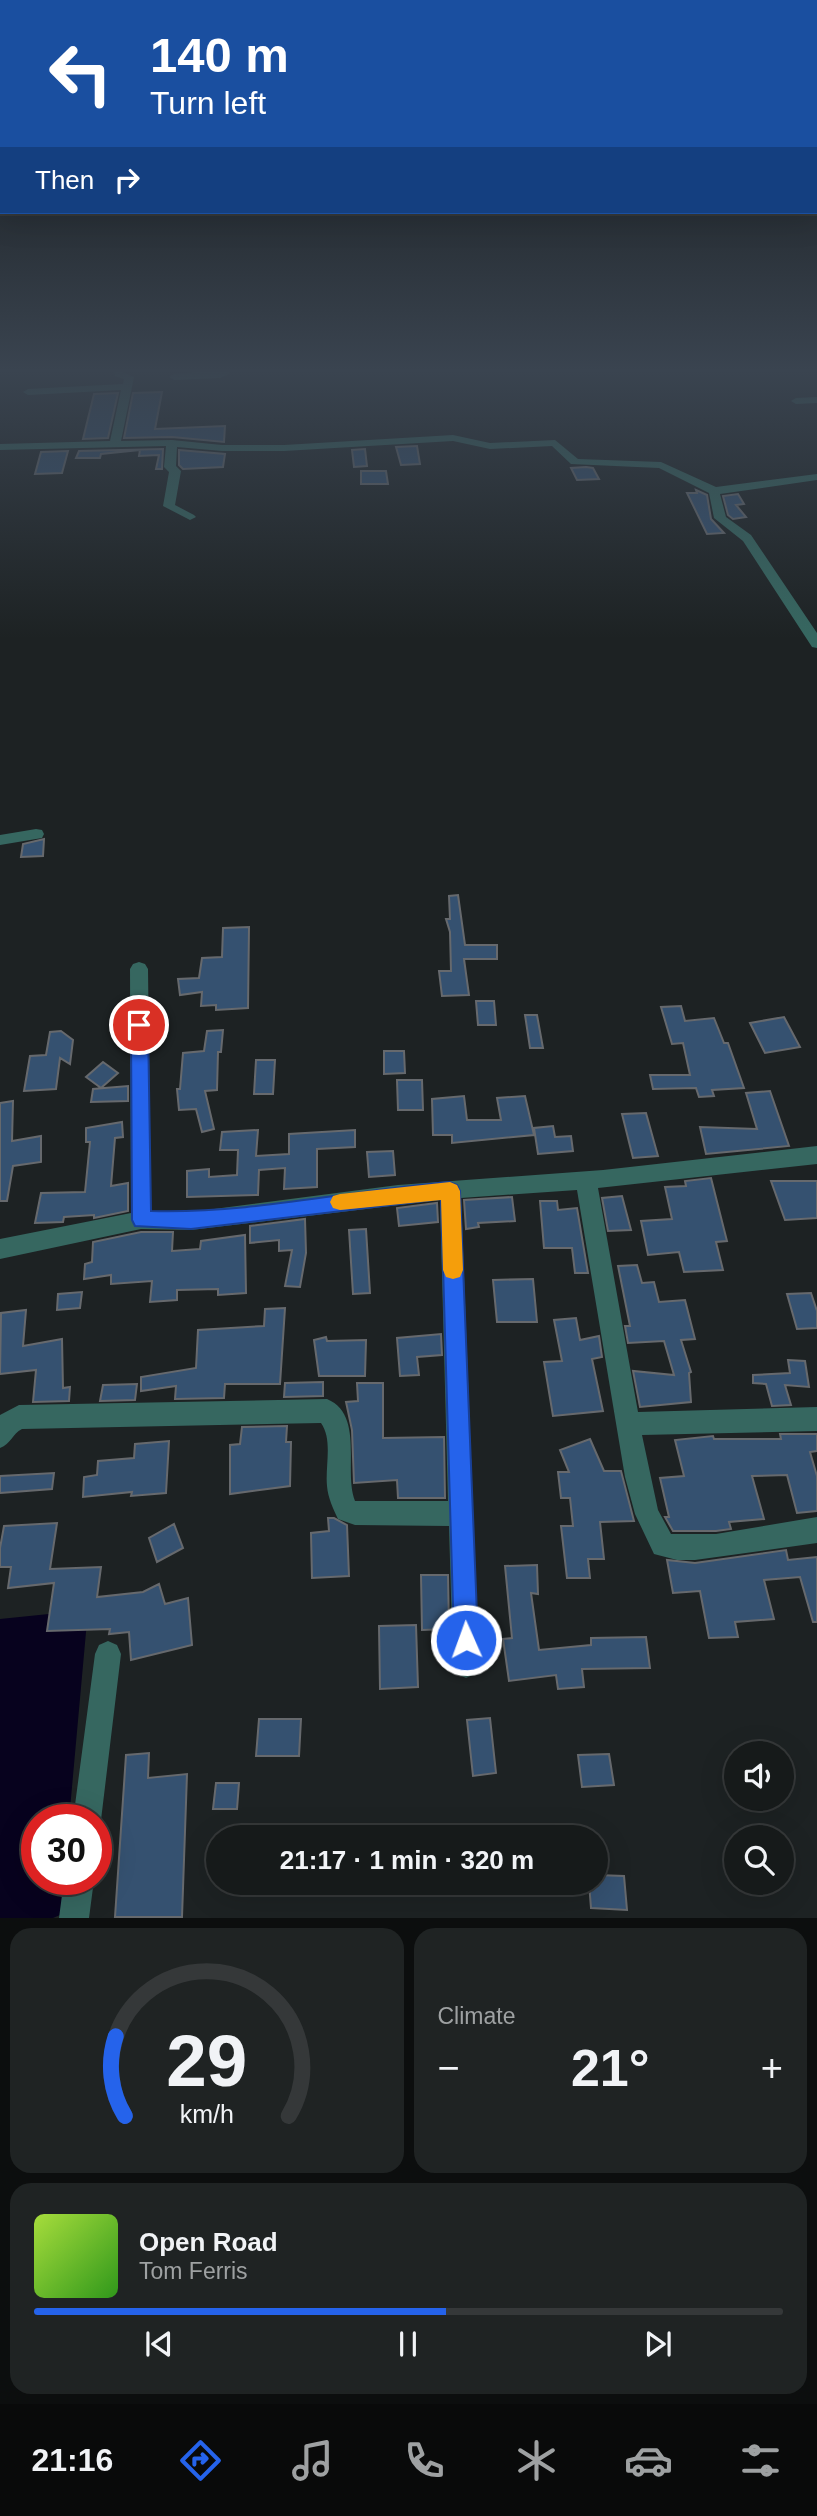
<!DOCTYPE html>
<html lang="en">
<head>
<meta charset="utf-8">
<style>
  :root { --surface:#161a1a; --page:#1f2323; --text:#f1f3f6; --muted:#9ea1a2; --line:#353839; --accent:#2563eb }
  body { margin:0; font-family:Helvetica,sans-serif; background:var(--page); color:var(--text); height:100vh; display:flex; flex-direction:column; font-size:26px; white-space:nowrap }
  * { box-sizing:border-box; margin:0 }
  p { font-size:23px; color:var(--muted) }
  .icon { flex:none; width:38px; height:38px; fill:none; stroke:currentColor; stroke-width:2; stroke-linecap:round; stroke-linejoin:round }
  .map { position:relative; height:1918px; overflow:hidden }
  .side { display:flex; flex-direction:column; gap:10px; padding:10px; background:#0c0e0e; flex:1 }
  .side>* { flex:none }
  .top-card { position:absolute; left:0px; top:0px; width:817px; height:214px; box-shadow:0 7px 28px #0002,0 0 0 2px var(--line); background:#1a4fa0; color:#fff; overflow:hidden }
  .controls { position:absolute; left:724px; top:1741px; display:grid; gap:14px }
  .controls a { display:grid; place-items:center; width:70px; height:70px; border-radius:50%; background:var(--surface); box-shadow:0 7px 28px #0002,0 0 0 2px var(--line); font-size:35px }
  .speed { position:absolute; left:21px; top:1804px; display:flex; gap:14px; font-size:35px; font-weight:700; text-align:center }
  .speed>* { display:grid; place-content:center; width:91px; height:91px; border-radius:50%; background:var(--surface); box-shadow:0 7px 28px #0002,0 0 0 2px var(--line); line-height:1 }
  .speed .limit { border:10px solid #d22; background:#fff; color:#111 }
  .pin { position:absolute; display:grid; place-items:center; width:60px; height:60px; color:#fff; margin:-30px; border:4px solid #fff; border-radius:50%; box-shadow:0 2px 7px #0007 }
  .me { position:absolute; width:77px; margin:-38px; rotate:358deg; stroke-linejoin:round; filter:drop-shadow(0 0 5px #0008) }
  .turn { display:flex; align-items:center; gap:24px; height:147px; padding:0 35px; font-size:32px }
  .turn .icon { width:91px; height:91px; stroke-width:2.5 }
  .turn b { display:block; font-size:49px; line-height:60px }
  .then { display:flex; align-items:center; height:66px; padding:0 35px; background:#0003; gap:14px; font-size:26px }
  .big { font-size:52px; font-weight:800; line-height:1.1 }
  .side .card { flex:1; display:flex; flex-direction:column; justify-content:center; gap:10px; min-width:0; padding:0 24px; border-radius:21px; background:var(--page) }
  .side .dial { align-items:center; gap:0 }
  .dial svg { height:182px; overflow:visible; fill:none; stroke:var(--line); stroke-width:7; stroke-linecap:round; text-anchor:middle }
  .dial text { fill:var(--text); stroke:none }
  .song { display:flex; align-items:center; gap:21px }
  .cover { width:84px; height:84px; border-radius:10px; background:linear-gradient(135deg,hsl(80 70% 55%),hsl(110 70% 35%)) }
  .played { height:7px; border-radius:4px; background:linear-gradient(90deg,var(--accent) 55%,var(--line) 55%) }
  .keys { display:flex; justify-content:space-around; direction:ltr }
  .heat { display:flex; justify-content:space-between; align-items:center; font-size:38px; direction:ltr }
  .side .tiles { flex:1; display:grid; gap:10px; grid-template-columns:1fr 1fr }
  .card:last-child { grid-column:span 2 }
  .trip { position:absolute; left:206px; top:1825px; width:402px; height:70px; border-radius:35px; background:var(--surface); box-shadow:0 7px 28px #0002,0 0 0 2px var(--line); font-weight:800; line-height:70px; text-align:center }
  .tab-bar { display:flex; height:112px; justify-content:space-around; align-items:center; background:#090a0a; color:var(--muted) }
  .tab-bar .icon { width:49px; height:49px }
  .tab-bar .selected { color:var(--accent) }
  .tab-bar b { font-size:32px; color:var(--text) }
  .map>svg:first-child { display:block }
  .water { fill:#07021e }
  .building { fill:#355170; stroke:#66696d; stroke-width:2 }
  .lines { fill:none; stroke-linecap:round; stroke-linejoin:round }
  .minor { fill:#366760; fill-rule:evenodd }
  .route { fill:#2563eb; stroke:#184099; stroke-width:2 }
  .slow { fill:#f59e0b }
</style>
</head>
<body>
<div class="map">
<svg width="817" height="1918" viewBox="0 0 817 1918">
  <rect width="100%" height="100%" fill="#1d2223"/>
  <!-- water -->
  <path class="water" d="M88 1610 69 1820H37V1880H64L60 1915 53 1918H0V1619Z"/>
  <!-- building -->
  <path class="building" d="M162 392 155 429 225 426 224 442 172 437 124 438 133 393Z
    M118 393 108 438 83 439 94 394Z
    M417 446 420 464 401 465 396 447Z
    M163 449 162 469H156L159 455 139 456 140 450 101 454 100 458H76L79 451Z
    M365 449 367 466 354 467 352 450Z
    M179 450 225 454 223 467 183 469 179 465Z
    M68 451 62 473 35 474 41 452Z
    M586 467 593 468 599 479 577 480 571 468Z
    M361 471H386L388 484H361Z
    M696 490 707 495 711 519 724 533 707 534 687 493H697Z
    M738 494 744 504 736 505 746 517 733 519 728 515 723 496Z
    M44 839 43 856 21 857 23 844Z
    M458 895 465 945H497V959H464L469 995 442 996 439 971H451L450 932 446 919H450L449 896Z
    M249 927 248 1008 216 1010V1005L201 1006 202 992 180 995 178 979 199 978 202 958 222 957 223 928Z
    M476 1001H494L496 1025H478Z
    M681 1006 685 1021 714 1018 724 1043H728L744 1088 712 1090 714 1096 699 1097 696 1088 653 1089 650 1075H690L683 1043 672 1044 661 1007Z
    M525 1015H537L543 1048H530Z
    M784 1017 800 1047 765 1053 750 1023Z
    M223 1030 221 1052H218L217 1090 205 1091 214 1129 202 1132 196 1109 179 1110 177 1089H180L183 1053 204 1051 207 1031Z
    M61 1031 73 1040 70 1064 60 1058 56 1089 24 1091 30 1056 46 1055 50 1032Z
    M384 1051H404L405 1073 384 1074Z
    M256 1060H275L273 1094H254Z
    M103 1062 118 1073 101 1088 86 1077Z
    M397 1080H422L423 1110H398Z
    M128 1086V1101L91 1102 93 1089Z
    M770 1091 789 1146 706 1154 700 1127 757 1129 746 1093Z
    M464 1096 467 1120H501L497 1098 525 1096 534 1135 452 1143V1135H433L432 1099Z
    M13 1101 12 1141 41 1136V1162L13 1166 7 1201H0V1103Z
    M646 1113 658 1156 633 1158 622 1114Z
    M122 1122 123 1137 115 1138 111 1186 128 1183V1211L94 1218V1215L64 1217 63 1222 35 1223 41 1193 85 1192 90 1142H86V1128Z
    M553 1126 555 1137 571 1136 573 1151 538 1154 534 1128Z
    M258 1130 256 1156 289 1154V1134L355 1130V1147L317 1149V1187L284 1189 285 1168 259 1170 258 1195 187 1197V1171L209 1169V1177L237 1175 238 1150H220L222 1132Z
    M393 1151 395 1175 369 1177 367 1152Z
    M711 1178 727 1241 716 1242 723 1270 684 1272 679 1252 648 1255 641 1221 672 1219 665 1187 686 1186 685 1181Z
    M771 1181H817V1218L785 1220Z
    M622 1196 631 1230 608 1231 602 1198Z
    M512 1197 515 1221 478 1223 479 1227 466 1229 464 1200Z
    M540 1201H557L558 1210 577 1208 588 1273H575L572 1248H544Z
    M437 1203 438 1222 399 1226 397 1208Z
    M305 1219 306 1253 300 1287 285 1286 292 1250 279 1251V1240L250 1243V1226Z
    M366 1229 370 1293 353 1294 349 1230Z
    M141 1232H173L172 1251 200 1249 201 1241 245 1235 246 1293 218 1295V1289L177 1290V1300L150 1302 152 1281 111 1284V1275L84 1279 85 1264 92 1262 93 1242Z
    M637 1265 642 1283 654 1282 659 1302 685 1300 695 1339 681 1340 691 1372 689 1373 691 1402 640 1407 633 1371 674 1375 664 1341 628 1343 625 1326H630L618 1266Z
    M533 1279 537 1322H497L493 1280Z
    M82 1292 80 1308 57 1310 58 1294Z
    M811 1293 817 1311V1328L797 1329 787 1294Z
    M285 1308 280 1384H225L224 1398 175 1399 176 1386 141 1391V1377L196 1368 198 1330 264 1326 265 1309Z
    M26 1310 23 1346 62 1339 63 1388 70 1387 69 1401 33 1402 36 1370 0 1374 1 1313Z
    M576 1318 580 1340 599 1336 602 1357 592 1359 603 1411 553 1416 544 1362 562 1361 554 1320Z
    M441 1334 442 1355 417 1357 419 1375 400 1376 397 1338Z
    M326 1337 327 1341 366 1340 365 1376H319L314 1340Z
    M788 1360 805 1361 809 1387 785 1385 791 1405 772 1406 766 1384 753 1383V1375L790 1373Z
    M323 1382V1396L284 1397 285 1383Z
    M357 1383H383V1438L444 1437 445 1498H398L397 1480 354 1483 352 1430 346 1402 358 1401Z
    M137 1384 135 1400 100 1401 103 1385Z
    M287 1426 286 1442H291L290 1486 230 1494V1445L240 1444 242 1427Z
    M780 1434H817V1451L810 1452 817 1476V1511L797 1513 787 1475 752 1476 764 1519 729 1522 731 1529 716 1531H673L665 1517H669L660 1478 684 1476 675 1440 713 1436 714 1439H781Z
    M590 1439 604 1471H621L634 1521 600 1522 604 1559H588L590 1578H567L561 1526H573L570 1498H561L558 1472H569L560 1450Z
    M169 1441 166 1493 131 1496 132 1492 83 1497 84 1477 97 1475 98 1461 134 1458 135 1444Z
    M54 1473 52 1489 0 1493V1476Z
    M328 1518H334L347 1525 349 1576 312 1578 311 1533 329 1531Z
    M57 1523 50 1569 101 1567 97 1597 143 1592 159 1584 165 1604 188 1598 192 1645 131 1660 129 1632 109 1634 110 1629 47 1631 54 1583 8 1588 11 1567H0V1548L4 1526Z
    M174 1524 183 1548 157 1562 149 1538Z
    M786 1550 788 1560 817 1557V1622H813L800 1577 764 1580 774 1619 735 1622 738 1637 709 1638 700 1591 673 1593 667 1560 695 1563Z
    M537 1565 538 1594 531 1593 539 1650 591 1645V1638L646 1637 650 1668 582 1669 584 1687 558 1689 556 1675 509 1681 503 1639 512 1638 505 1566Z
    M421 1575H448L449 1629 422 1630Z
    M416 1625 418 1687 380 1689 379 1626Z
    M490 1718 496 1773 473 1776 467 1720Z
    M259 1719H301L299 1756H256Z
    M149 1753 148 1778 187 1774 182 1917H115L126 1755Z
    M609 1754 614 1785 582 1787 578 1755Z
    M216 1783H239L237 1809H213Z
    M597 1875 624 1876 627 1910 591 1908 589 1883H597Z"/>
  <g class="lines">
    <!-- minor -->
    <path class="minor" d="M114 370H124L123 372 134 377 121 441 172 440 222 445H284L453 435 490 443 555 440 578 459 661 462 716 487 817 474V480L720 494 726 517 751 535 817 633V648L812 647 743 541 714 518 709 493 659 468 571 464 552 446 490 449 453 441 284 451H222L177 447 176 466 181 471 175 505 194 515 196 517 190 520 163 506 169 472 164 467 166 446 0 450V444L110 441 121 390 28 395 23 392 28 389 123 384 124 379 115 376Z
      M219 370H229V374L220 378 174 380 169 377 174 374Z
      M817 397V403L796 404 791 401 796 398Z
      M36 829 42 830 44 834 42 838 0 845V835Z
      M139 962 145 964 148 969 151 1211 191 1212 398 1185 603 1170 817 1146V1164L598 1188 638 1412 817 1407V1431L642 1435 658 1510 671 1534H716L817 1517V1543L695 1560H677L654 1554 635 1514 625 1477 577 1190 461 1198 479 1665 475 1674 466 1678 457 1674 453 1665 449 1526 355 1525 338 1519C333 1508 328 1498 327 1486 325 1466 333 1440 321 1423L22 1429C12 1434 11 1444 0 1448V1415L19 1405 327 1399C365 1415 343 1471 355 1501H448L440 1200 191 1230 141 1229 0 1259V1239L131 1213 130 969 133 964Z
      M108 1641 117 1645 121 1654 101 1820 96 1831V1820H73L95 1654 99 1645Z
      M64 1880H94L89 1918H59Z"/>
  </g>
  <!-- sky -->
  <linearGradient id="sky" x2="0" y2="1"><stop stop-color="#101313"/><stop offset="0.58" stop-color="#3a4450"/><stop offset="1" stop-color="#3a4450" stop-opacity="0"/></linearGradient>
  <rect width="817" height="639" fill="url(#sky)"/>
  <!-- route -->
  <path class="route" d="M139 1018 145 1020 148 1025 151 1211C250 1214 351 1190 450 1182L457 1185 460 1191 478 1640 474 1648 466 1652 457 1648 454 1640 441 1199 191 1229 135 1226 132 1220 131 1025 133 1020Z"/>
  <!-- slow -->
  <path class="slow" d="M450 1182 457 1185 460 1191 463 1270 460 1277 453 1279 446 1277 443 1270 441 1200 340 1210 333 1208 330 1202 333 1196 340 1194Z"/>
</svg>
<div class="controls">
<a><svg class="icon" aria-label="sound" viewBox="0 0 24 24"><path d="M4 9h4l5-4v14l-5-4H4zM17 9q2 3 0 6"/></svg></a>
<a><svg class="icon" aria-label="search" viewBox="0 0 24 24"><circle cx="10" cy="10" r="6"/><path d="M15 15l6 6"/></svg></a>
</div>
<div class="speed"><div class="limit">30</div></div>
<div class="pin" style="left:139px;top:1025px;background:#d93025"><svg class="icon" aria-label="arrive" viewBox="0 0 24 24"><path d="M6 21V4h12l-3 4 3 4H6"/></svg></div>
<svg class="me" style="left:466px;top:1640px" viewBox="-20 -20 40 40"><circle r="17" fill="#2563eb" stroke="#fff" stroke-width="3"/><path d="M0-11L8 9 0 5-8 9z" fill="#fff"/></svg>
<div class="trip">21:17 · 1 min · 320 m</div>
<div class="top-card">
<div class="turn"><svg class="icon" aria-label="left" viewBox="0 0 24 24"><path d="M17 20v-9H6M10 6l-5 5 5 5"/></svg><div><b>140 m</b>Turn left</div></div>
<div class="then">Then<svg class="icon" aria-label="right" viewBox="0 0 24 24"><path d="M7 20v-9h11M14 6l5 5-5 5"/></svg></div>
</div>
</div>
<section class="side">
<div class="tiles">
<div class="card dial"><svg viewBox="0 0 100 80">
<path d="M14 69A42 42 0 1 1 86 69"/>
<path d="M14 69A42 42 0 0 1 10 34" stroke="#2563eb"/>
<text x="50" y="56" font-size="32" font-weight="700">29</text>
<text x="50" y="72" font-size="11">km/h</text>
</svg></div>
<div class="card"><p>Climate</p>
<div class="heat"><a>−</a><b class="big">21°</b><a>+</a></div>
</div>
<div class="card">
<div class="song"><i class="cover"></i><div><b>Open Road</b><p>Tom Ferris</p></div></div>
<div class="played"></div>
<div class="keys"><svg class="icon" aria-label="previous" viewBox="0 0 24 24"><path d="M18 5L8 12l10 7zM5 5v14"/></svg><svg class="icon" aria-label="pause" viewBox="0 0 24 24"><path d="M8 5v14M16 5v14"/></svg><svg class="icon" aria-label="next" viewBox="0 0 24 24"><path d="M6 5l10 7-10 7zM19 5v14"/></svg></div>
</div>
</div>
</section>
<nav class="tab-bar">
<b>21:16</b>
<svg class="icon selected" aria-label="directions" viewBox="0 0 24 24"><path d="M12 3l9 9-9 9-9-9zM9 14v-3h6M13 9l2 2-2 2"/></svg>
<svg class="icon" aria-label="music" viewBox="0 0 24 24"><path d="M9 18V5l10-2v13"/><circle cx="6" cy="18" r="3"/><circle cx="16" cy="16" r="3"/></svg>
<svg class="icon" aria-label="phone" viewBox="0 0 24 24"><path d="M5 4h4l2 5-3 2q2 4 5 5l2-3 5 2v4C11 20 4 13 5 4z"/></svg>
<svg class="icon" aria-label="climate" viewBox="0 0 24 24"><path d="M12 3v18M4 7l16 10M4 17L20 7"/></svg>
<svg class="icon" aria-label="car" viewBox="0 0 24 24"><path d="M5 17H2v-5l4-1 3-4h7l3 4 3 1v5h-3M9 17h6M6 11h13"/><circle cx="7" cy="17" r="2"/><circle cx="17" cy="17" r="2"/></svg>
<svg class="icon" aria-label="filters" viewBox="0 0 24 24"><path d="M4 7h16M4 17h16"/><circle cx="9" cy="7" r="2"/><circle cx="15" cy="17" r="2"/></svg>
</nav>
</body>
</html>
